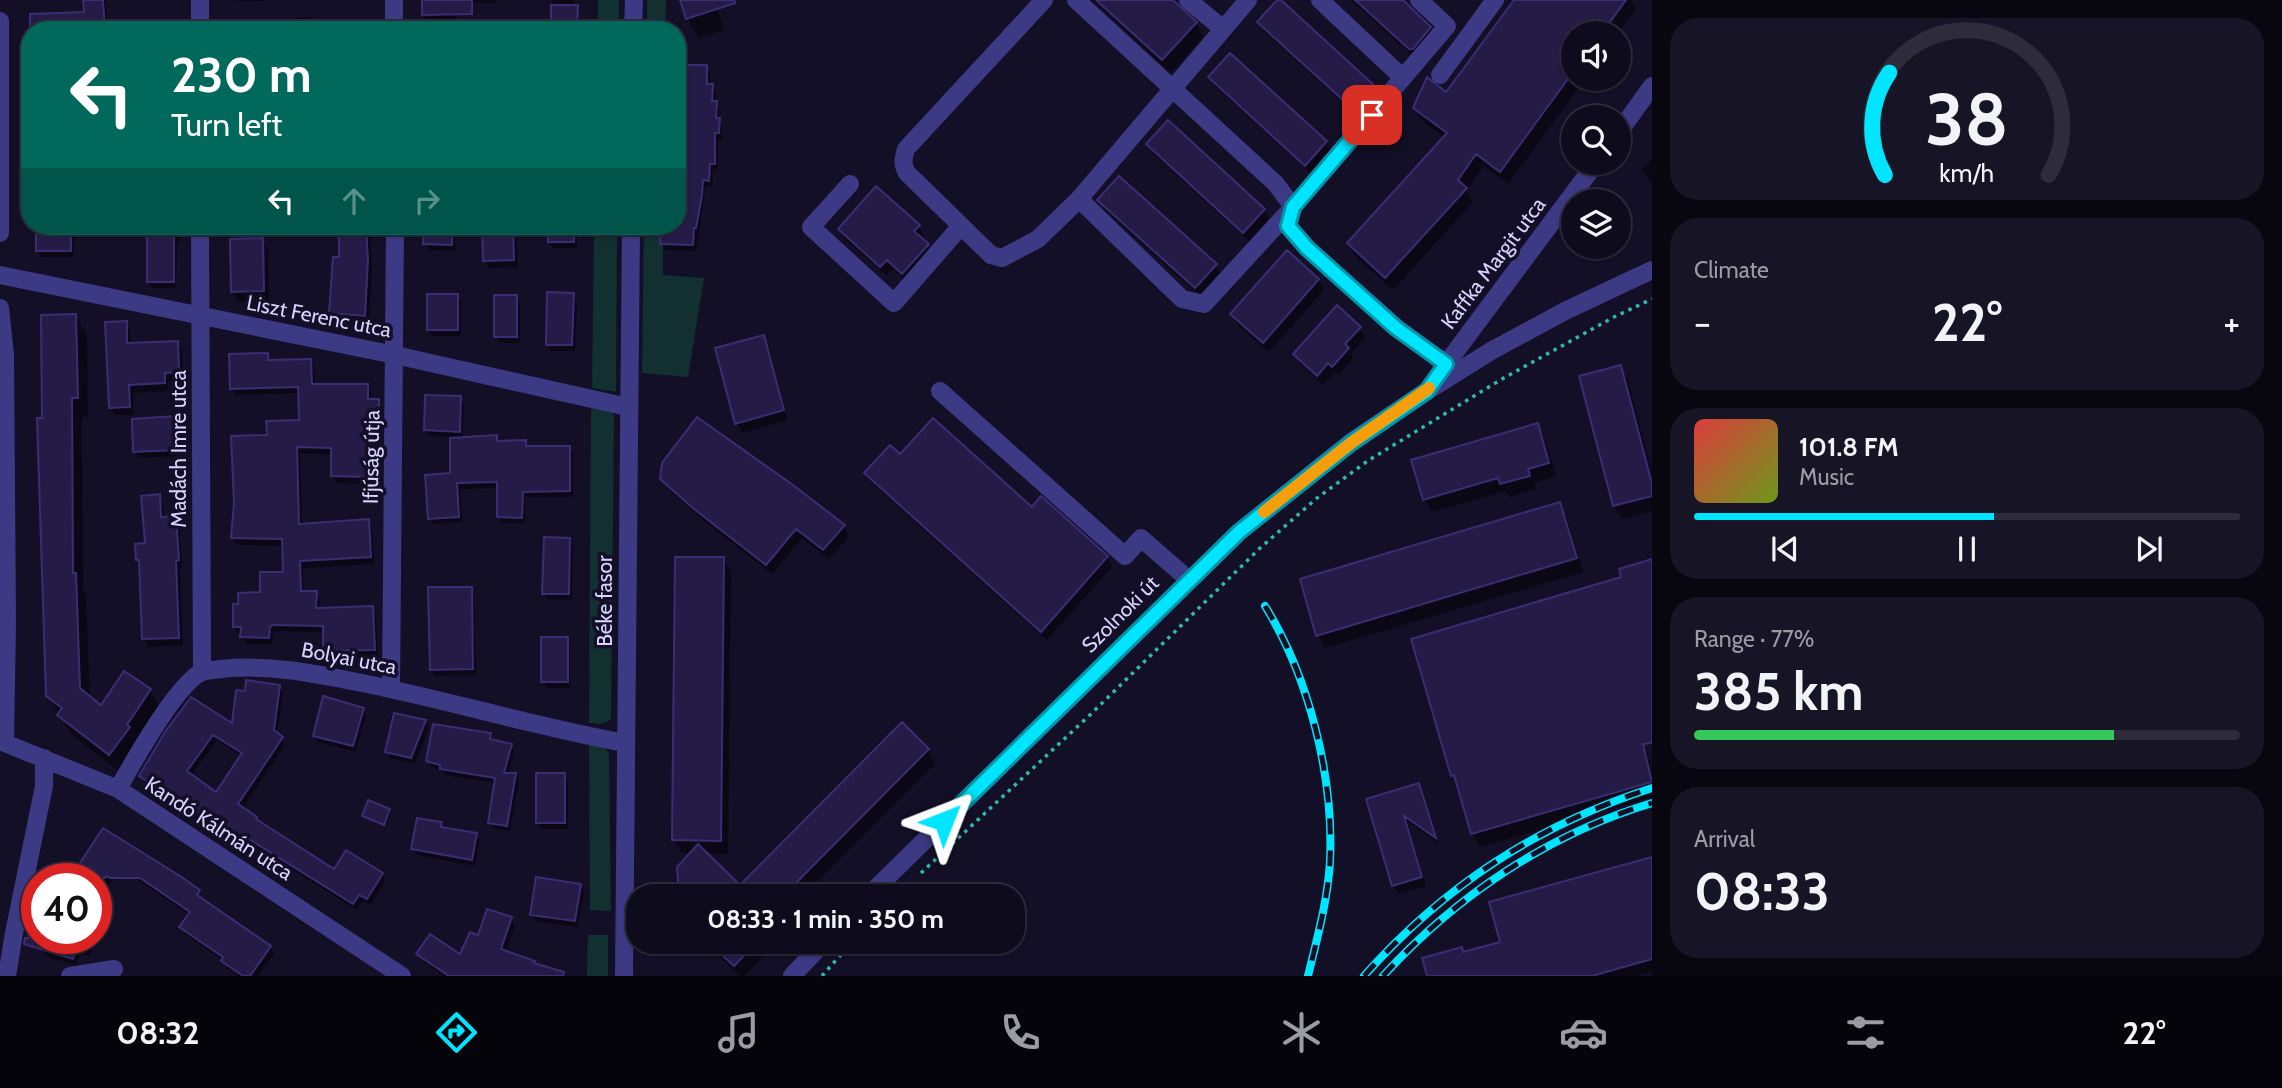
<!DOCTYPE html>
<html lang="en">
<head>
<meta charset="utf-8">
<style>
  :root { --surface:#0e0b1c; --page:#171425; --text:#f1f3f6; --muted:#9b9ba3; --line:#2e2b3b; --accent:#00e5ff }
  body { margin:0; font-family:Cabin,sans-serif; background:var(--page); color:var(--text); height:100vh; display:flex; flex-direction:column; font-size:26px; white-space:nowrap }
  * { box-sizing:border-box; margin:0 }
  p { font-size:23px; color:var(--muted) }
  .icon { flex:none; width:38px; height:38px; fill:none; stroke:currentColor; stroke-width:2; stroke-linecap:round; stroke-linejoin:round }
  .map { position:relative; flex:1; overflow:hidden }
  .panel { display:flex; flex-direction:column; gap:18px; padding:18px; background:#08060f; width:630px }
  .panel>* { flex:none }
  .guide { position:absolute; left:21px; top:21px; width:665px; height:214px; border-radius:28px; box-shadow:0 2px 5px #0004,0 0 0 2px var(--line); background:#00695c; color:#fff; overflow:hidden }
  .buttons { position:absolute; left:1561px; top:21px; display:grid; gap:14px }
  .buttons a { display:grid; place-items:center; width:70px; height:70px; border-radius:50%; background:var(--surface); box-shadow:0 2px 5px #0004,0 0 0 2px var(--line); font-size:35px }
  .speed { position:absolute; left:21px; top:863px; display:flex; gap:14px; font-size:35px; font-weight:700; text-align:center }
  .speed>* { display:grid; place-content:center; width:91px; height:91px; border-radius:50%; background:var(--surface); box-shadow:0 2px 5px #0004,0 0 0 2px var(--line); line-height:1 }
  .speed .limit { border:10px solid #d22; background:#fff; color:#111 }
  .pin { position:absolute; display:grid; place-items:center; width:60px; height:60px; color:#fff; margin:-30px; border-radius:14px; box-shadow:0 4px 10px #0006 }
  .me { position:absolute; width:77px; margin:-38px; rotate:45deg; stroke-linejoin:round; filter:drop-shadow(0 0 5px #0008) }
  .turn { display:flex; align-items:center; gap:24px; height:147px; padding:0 35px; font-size:32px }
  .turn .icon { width:91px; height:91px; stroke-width:2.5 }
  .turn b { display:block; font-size:49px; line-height:60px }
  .lanes { display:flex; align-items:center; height:66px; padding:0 35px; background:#0003; justify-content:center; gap:35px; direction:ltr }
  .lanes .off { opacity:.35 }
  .big { font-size:52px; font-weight:800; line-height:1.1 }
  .panel .widget { flex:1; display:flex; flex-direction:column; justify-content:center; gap:10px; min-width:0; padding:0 24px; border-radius:28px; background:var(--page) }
  .panel .dial { align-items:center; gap:0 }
  .dial svg { height:182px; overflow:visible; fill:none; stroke:var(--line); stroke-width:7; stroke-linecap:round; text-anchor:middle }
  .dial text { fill:var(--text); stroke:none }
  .song { display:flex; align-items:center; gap:21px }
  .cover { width:84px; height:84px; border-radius:10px; background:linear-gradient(135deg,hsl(0 70% 55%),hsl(80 70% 35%)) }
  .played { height:7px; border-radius:4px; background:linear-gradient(90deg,var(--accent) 55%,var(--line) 55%) }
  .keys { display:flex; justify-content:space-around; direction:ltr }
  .heat { display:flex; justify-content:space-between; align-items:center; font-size:38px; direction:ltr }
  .charge { height:10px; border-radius:5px; background:linear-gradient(90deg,#34c759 77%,var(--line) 0) }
  .trip { position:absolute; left:626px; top:884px; width:399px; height:70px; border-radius:28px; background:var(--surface); box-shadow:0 2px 5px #0004,0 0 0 2px var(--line); font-weight:800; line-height:70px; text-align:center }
  .dock { display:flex; height:112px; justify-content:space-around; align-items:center; background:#06040b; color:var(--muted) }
  .dock .icon { width:49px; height:49px }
  .dock .on { color:var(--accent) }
  .dock b { font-size:32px; color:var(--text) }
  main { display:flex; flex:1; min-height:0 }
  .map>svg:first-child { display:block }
  .green { fill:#12302f }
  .shadow { fill:#0007; fill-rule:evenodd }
  .building { fill:#241b47; stroke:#3b2d73; stroke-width:2; fill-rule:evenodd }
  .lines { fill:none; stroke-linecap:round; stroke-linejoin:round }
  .path { stroke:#2fb8b0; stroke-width:3.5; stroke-dasharray:3.5 5; stroke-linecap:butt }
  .minor { stroke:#3d3a85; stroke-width:18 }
  .rail-casing { stroke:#00e5ff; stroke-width:8 }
  .rail { stroke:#130f26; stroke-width:5; stroke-dasharray:16; stroke-linecap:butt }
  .route-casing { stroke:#0095a6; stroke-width:18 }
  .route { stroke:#00e5ff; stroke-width:12 }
  .slow { stroke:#f59e0b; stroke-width:12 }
  .labels { text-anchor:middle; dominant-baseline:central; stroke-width:7; stroke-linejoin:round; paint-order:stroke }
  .street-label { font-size:21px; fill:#d9d4ff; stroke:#130f26 }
</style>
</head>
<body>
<main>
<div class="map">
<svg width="1652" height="976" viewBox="0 0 1652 976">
  <rect width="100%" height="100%" fill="#130f26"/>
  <!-- green -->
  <path class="green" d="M598 0H619V30H598Z
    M647 0H666L665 30H647Z
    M594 226H617L616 392 592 388Z
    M644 226H663V275L704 278 688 377 642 373Z
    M591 408 609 410 614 415 611 720 601 724 589 723Z
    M589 743 603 745 609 754 611 911 590 910Z
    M588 935H608V976H587Z"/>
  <!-- shadow -->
  <path class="shadow" d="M89 0H106L107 27 132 24 135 30H90Z
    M234 0H263V1H235Z
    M424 0H497V3H457V20L427 21 424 15Z
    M553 0H574V19L553 13Z
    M682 0H714L724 30 699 38 687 18Z
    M1093 0H1170L1196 23 1203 37 1171 73Z
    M1351 0H1399L1430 28 1436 38 1417 60Z
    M1516 0H1631L1636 9 1618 33H1573V79H1585L1508 184 1484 166 1466 191 1473 202 1393 290 1356 257 1349 244 1446 138 1422 121 1415 108 1446 95Z
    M313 17 317 24 364 22 368 30H298L297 18Z
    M1259 22 1375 88 1381 98 1361 119 1265 32Z
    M1230 55 1326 142 1332 152 1312 174 1216 87 1210 77Z
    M677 66 706 67 710 73V86L716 92 715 102 719 109V120L722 126V139H718L717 170H713L712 186H706L696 251 665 250 661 243 664 226H677L686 151 687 122 677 87Z
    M1148 145 1264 210 1270 220 1250 242 1154 154Z
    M1652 159V183L1641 170Z
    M1099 200 1215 265 1221 275 1201 297 1105 210Z
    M38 226H72L74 229V257H41L38 251Z
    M148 226H180V242H177L176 288H152L148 281Z
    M340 226H370L372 268 369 323 336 321 331 313 341 259Z
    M426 226H456L455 251 429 250 425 243Z
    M484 226H516L518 267 489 268 485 261Z
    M549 226H577V248H553L549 241Z
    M918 226 924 236 921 240 933 256 909 283 893 269 887 276 845 239 840 229Z
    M262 240 268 249 269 301 238 302 233 292Z
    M1287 253 1318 280 1324 290 1269 352 1238 325 1232 315Z
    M573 294 577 301 575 351H551L548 345Z
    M457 296 461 302V336H432L429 330Z
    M516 297 520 303V343H500L496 336Z
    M75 316 87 335 88 417H82L83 590 86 595 90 698 102 707 150 690 161 709 121 773 71 734 48 696 44 420Z
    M126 323 130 331 131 344 177 343 182 351 183 380 168 381 169 391 133 393 134 415H115L110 407Z
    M1360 328 1365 338 1351 354 1353 359 1338 376 1335 372 1323 385 1301 364 1295 355Z
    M763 337 769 347 788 420 742 433 737 423Z
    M267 354 271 362 310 360 314 367 315 386H367L371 393V401H378L382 408V425H371L370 484 336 483 332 476 333 455 300 453 302 525 368 521 372 528 374 564 303 568 304 593H316L320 600 319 610 372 608 376 615 378 656 329 657 325 650V632L277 631 273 634 272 644H246L242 633H238L234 626 240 606 262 594 285 574 284 546 237 545 233 538 268 436 301 422 300 393 236 395 232 388Z
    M1620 367 1628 380 1652 473V511L1622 519 1614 506Z
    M460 398 464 405 463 439 496 437 499 443 525 442 528 448H569L573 454V497H525V523H502L499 517V488L460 489 462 522 433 524 429 518 452 475 451 437 429 436 426 430Z
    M175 418 178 425 180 456 139 458 135 451Z
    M1537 426 1545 439 1556 476 1534 483 1536 489 1509 497 1506 491 1432 512 1424 499Z
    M900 457 1032 509 1107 557 1112 567 1047 640 872 483 867 473Z
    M662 479 844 526 849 536 829 559 802 538 772 574 702 519 668 489Z
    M159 496 163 504 164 519 175 518 179 526 182 568H180L183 645 148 647 144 639 141 566 138 560 147 545Z
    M1559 504 1567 518 1583 572 1325 648 1318 635Z
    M569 540 573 547 572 600 548 599 544 593Z
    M723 559 731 572 728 854 705 853 740 887 902 725 928 750 935 764 803 896H681L692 853H682L674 840Z
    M1652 561V732L1642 735 1652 769V797L1480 847 1472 833 1459 787 1452 775 1623 578Z
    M471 588 474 595 476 675 435 676 431 670Z
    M567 639 570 645V688H547L543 682Z
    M279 686 283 693 277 735 285 745 242 809 256 818 259 824 335 871 382 874 385 881 371 905 363 900 357 910 248 842 245 846 175 800 173 802 144 782 141 776 166 733 233 726ZM217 740 242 756 217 794 191 776Z
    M363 709 366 715 356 752 318 742 314 735Z
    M425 722 429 728 415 763 390 758 387 751Z
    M490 735 494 741 511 746 514 752 508 775H515L519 781 510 831 493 828 490 822 496 783 445 775 442 770 432 767 428 761Z
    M564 775 568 781V829H541L537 822Z
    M1419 785 1424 794 1439 844 1407 821 1426 886 1398 894 1393 886 1368 800Z
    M389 810 391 813 386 824 365 818 364 816Z
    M440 823 444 829 476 834 479 841 475 866 417 855 413 849Z
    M103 830 198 892 201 900 270 947 274 954 258 976H239L227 968 222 960 185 934 181 927 190 915 122 869 96 903V878H66L72 869 76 872Z
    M1652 859V972L1637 976H1429L1463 954 1502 943Z
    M580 885 584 892 578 927 536 921 532 915Z
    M511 918 515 926 506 952 565 976H444L422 961 418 954 460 957 479 938Z
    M48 938H95L90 956 80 953 76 965 48 957 44 950Z
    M704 942H778L744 976H740Z"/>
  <!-- building -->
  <path class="building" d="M83 0H103L105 30H30V14L84 12Z
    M422 0H472V14L422 15Z
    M680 0H734L735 3 686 19Z
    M1096 0H1173L1197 22 1162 60Z
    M1277 0H1281L1376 87 1354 110 1257 22Z
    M1355 0H1403L1431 27 1413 49H1409Z
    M1514 0H1626L1602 33H1573V72L1500 172 1476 154 1458 180 1467 188 1385 278 1347 243 1447 133 1413 108 1427 77 1446 92Z
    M551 5H578L577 30H551Z
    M1230 53 1327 141 1305 166 1208 77Z
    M677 65H707V84H713L712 101H717L716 118H720L719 133H715V164H710L709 181 703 180 702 196 696 228H694L693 245 660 244 661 228 677 226V149H685V117H682L683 100H678Z
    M1168 120 1265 209 1243 233 1146 144Z
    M1119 176 1217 264 1195 288 1097 200Z
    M876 186 920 225 914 231 929 244 902 274 887 260 880 267 838 229Z
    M36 226H71V251H36Z
    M147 226H174V282H147Z
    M339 226H366L368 259 365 316 329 313 333 257H339Z
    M424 226H453L452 245 423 244Z
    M482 226H513L514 260 483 261Z
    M548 226H574V242H548Z
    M263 238 264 291 231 292 230 239Z
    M1287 250 1319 279 1263 343 1230 314Z
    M547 292 574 293 572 345H546Z
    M427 294H458V330H427Z
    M494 295H517V337H494Z
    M1337 305 1361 327 1345 344 1349 348 1332 367 1328 363 1317 376 1293 354Z
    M76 314 78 398H72L73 573H76L80 688 101 705 124 671 151 689 127 725 130 727 109 755 57 715 62 708 46 696 37 418H42L41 315Z
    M127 321V343L178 341 179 372 165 373V383L129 385 130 407 109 408 105 322Z
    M764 335 784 410 735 424 715 348Z
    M268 353V360L311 359 312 384H368V399H379V418H368L367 477 331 476V448L297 447 299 524 369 519 371 557 300 561 301 591H317L316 608 373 606 375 650 323 651V626L273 625 270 627 269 638 240 637 241 627H233V604H238V593L260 592V572H283L282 539 231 538 234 503 231 436 267 435 266 421 299 420 298 387 230 389 229 354Z
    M1621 365 1652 484V496L1613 506 1579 376Z
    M425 395 461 396 460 432 424 430Z
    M176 416 177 450 133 452 132 419Z
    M697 417 793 485 845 525 823 550 796 529 766 565 694 509 660 479 662 463Z
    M933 418 1032 507 1041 496 1108 556 1041 632 864 473 890 445 900 454Z
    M1538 423 1549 463 1528 469 1530 476 1500 484 1498 478 1423 500 1411 460Z
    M497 435V441L526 440V446H570V491L523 492 522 518 497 517V482L457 483 459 517 428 519 425 475 450 473V438Z
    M160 494 161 517 176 516 179 560 176 561 179 638 142 639 139 560H136L135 544 145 543 141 496Z
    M1560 502 1577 558 1316 636 1300 579Z
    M544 537 570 538 569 594H542Z
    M675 557H724L721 841 672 840Z
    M1652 559V743L1643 744 1652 782 1471 834 1454 775 1451 776 1411 639 1621 577 1619 569Z
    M428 587H472L473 669 430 670Z
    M541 637H568V682H541Z
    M246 680 280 685 274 730 283 737 238 804 257 817 256 819 334 869 346 850 383 873 367 899 359 895 353 904 244 836 241 841 171 794 169 797 139 776 165 732 191 697 232 723 236 690 245 691ZM213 735 242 753 216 792 187 771Z
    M323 696 364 708 353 746 313 736Z
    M394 713 426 720 411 758 385 752Z
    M902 722 929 749 783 896H679L677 867 698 844 740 885Z
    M433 724 491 733 490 739 512 744 504 773H516L507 826 488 823 495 778 440 769V765L426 761Z
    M536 773H565V823H536Z
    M1419 783 1436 838 1404 816 1422 877 1392 886 1366 799Z
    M368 800 390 809 384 825 362 816Z
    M417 818 442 822 441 827 477 833 472 860 411 849Z
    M103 828 180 876 200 890 197 895 271 946 250 976H243L221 961 223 957 179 927 190 912 140 878H110L106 876 105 878H70Z
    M1652 857V959L1592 976H1427L1422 958 1462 947 1463 952 1500 942 1489 902Z
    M536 877 581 884 575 921 530 915Z
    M487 909 512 917 501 949 535 961 534 963 564 972 563 976H449L416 954 430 934 460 954 470 932 478 935Z
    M25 938H79L73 959 24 944Z
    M708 942H757L734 966Z"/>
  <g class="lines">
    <!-- path -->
    <path class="path" d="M921 873 1092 713 1259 549 1317 498 1369 460 1502 379 1614 317 1652 299
      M822 976 852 942"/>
    <!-- minor -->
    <path class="minor" d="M394 0V30
      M1044 0 906 149C903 159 902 164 907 173L991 255 1002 258 1038 239 1079 199 1248 0
      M1076 0 1276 184 1293 207 1288 226 1307 248 1397 328 1446 364
      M1188 0 1223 29
      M1320 0 1403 78
      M0 21V233
      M200 30V0
      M633 30 634 0
      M1440 75 1495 0
      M1619 132 1652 86
      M850 184 811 227 894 303 961 226
      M1079 199 1182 299 1204 304 1293 207 1447 26 1419 0
      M200 226 202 672
      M0 275 395 355 628 407
      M0 308 5 355 7 621 5 742
      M1441 371 1596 163
      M940 391 1125 556 1141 538 1188 579
      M391 689 395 226
      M0 741 118 789 402 976
      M118 789C133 762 175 687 200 673 206 670 215 670 221 669 267 664 312 673 357 682 448 700 536 727 626 743
      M868 896 1239 532 1351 442 1427 391 1491 351 1565 311 1652 270
      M7 976 14 933 44 786V758
      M70 976 114 969
      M624 976 631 226
      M792 976 824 942"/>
    <defs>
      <path id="rail" d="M1265 606C1309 677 1334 777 1330 861 1328 899 1317 939 1308 976
        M1364 976C1444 886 1537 825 1652 788
        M1383 976C1456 896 1548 834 1652 803"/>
    </defs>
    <!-- rail casing -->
    <use href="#rail" class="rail-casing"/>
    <!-- rail -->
    <use href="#rail" class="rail"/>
  </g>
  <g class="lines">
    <defs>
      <path id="route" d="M944 821 1239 532 1351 443 1427 391 1446 364 1396 328 1307 248 1288 226 1293 207 1372 115"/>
    </defs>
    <!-- route casing -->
    <use href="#route" class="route-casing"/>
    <!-- route -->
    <use href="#route" class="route"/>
    <!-- slow -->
    <path class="slow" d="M1264 512 1351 443 1429 388"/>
  </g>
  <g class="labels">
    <!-- street labels -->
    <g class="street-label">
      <text transform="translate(1493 263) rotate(-53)">Kaffka Margit utca</text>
      <text transform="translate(319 316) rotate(11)">Liszt Ferenc utca</text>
      <text transform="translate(178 449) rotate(-90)">Madách Imre utca</text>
      <text transform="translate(371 457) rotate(-89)">Ifjúság útja</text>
      <text transform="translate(604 601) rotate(-90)">Béke fasor</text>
      <text transform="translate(1120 614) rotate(-45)">Szolnoki út</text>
      <text transform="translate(349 658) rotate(11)">Bolyai utca</text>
      <text transform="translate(219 828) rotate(33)">Kandó Kálmán utca</text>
    </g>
  </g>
</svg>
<div class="buttons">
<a><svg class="icon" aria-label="sound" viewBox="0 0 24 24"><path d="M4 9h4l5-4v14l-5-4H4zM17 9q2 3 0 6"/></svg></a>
<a><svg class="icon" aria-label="search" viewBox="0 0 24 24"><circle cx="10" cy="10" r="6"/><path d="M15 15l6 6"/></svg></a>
<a><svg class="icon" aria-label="layers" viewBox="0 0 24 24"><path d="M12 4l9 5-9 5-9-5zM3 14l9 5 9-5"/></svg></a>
</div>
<div class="speed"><div class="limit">40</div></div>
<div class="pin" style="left:1372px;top:115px;background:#d93025"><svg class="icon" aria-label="arrive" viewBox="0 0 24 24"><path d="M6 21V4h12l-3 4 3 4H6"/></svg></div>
<svg class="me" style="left:944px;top:821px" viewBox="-20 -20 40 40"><path d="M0-17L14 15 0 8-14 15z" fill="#00e5ff" stroke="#fff" stroke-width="4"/></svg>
<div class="trip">08:33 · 1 min · 350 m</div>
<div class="guide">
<div class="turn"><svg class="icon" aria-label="left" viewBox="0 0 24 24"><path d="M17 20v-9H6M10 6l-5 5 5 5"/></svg><div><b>230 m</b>Turn left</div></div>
<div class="lanes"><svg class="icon" aria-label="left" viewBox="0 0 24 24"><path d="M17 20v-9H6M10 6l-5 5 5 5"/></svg><svg class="icon off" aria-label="ahead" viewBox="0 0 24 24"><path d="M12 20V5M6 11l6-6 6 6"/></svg><svg class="icon off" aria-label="right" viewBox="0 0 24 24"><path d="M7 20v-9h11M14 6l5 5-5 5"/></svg></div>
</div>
</div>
<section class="panel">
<div class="widget dial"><svg viewBox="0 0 100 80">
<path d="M14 69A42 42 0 1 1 86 69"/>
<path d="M14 69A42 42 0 0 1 16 24" stroke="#00e5ff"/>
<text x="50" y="56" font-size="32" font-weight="700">38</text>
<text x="50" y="72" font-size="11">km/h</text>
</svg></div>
<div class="widget"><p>Climate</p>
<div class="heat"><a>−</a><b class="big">22°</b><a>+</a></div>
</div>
<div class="widget">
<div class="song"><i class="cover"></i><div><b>101.8 FM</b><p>Music</p></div></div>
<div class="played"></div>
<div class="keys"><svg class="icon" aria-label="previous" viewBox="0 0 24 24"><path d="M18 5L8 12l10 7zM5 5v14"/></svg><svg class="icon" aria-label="pause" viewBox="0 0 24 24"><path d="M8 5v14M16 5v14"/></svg><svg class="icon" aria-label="next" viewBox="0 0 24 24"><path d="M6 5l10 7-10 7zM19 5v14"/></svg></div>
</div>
<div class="widget"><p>Range · 77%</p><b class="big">385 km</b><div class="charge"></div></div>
<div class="widget"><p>Arrival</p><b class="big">08:33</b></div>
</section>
</main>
<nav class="dock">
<b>08:32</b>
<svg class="icon on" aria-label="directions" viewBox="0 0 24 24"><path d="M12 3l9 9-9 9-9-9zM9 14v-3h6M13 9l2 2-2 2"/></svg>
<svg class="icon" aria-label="music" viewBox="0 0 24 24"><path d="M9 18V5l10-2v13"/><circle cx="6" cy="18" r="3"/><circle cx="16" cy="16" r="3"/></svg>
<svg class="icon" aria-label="phone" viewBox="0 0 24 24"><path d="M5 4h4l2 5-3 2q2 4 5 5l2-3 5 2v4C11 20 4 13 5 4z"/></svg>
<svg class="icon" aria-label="climate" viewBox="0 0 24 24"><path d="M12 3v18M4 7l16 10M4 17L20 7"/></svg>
<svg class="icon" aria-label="car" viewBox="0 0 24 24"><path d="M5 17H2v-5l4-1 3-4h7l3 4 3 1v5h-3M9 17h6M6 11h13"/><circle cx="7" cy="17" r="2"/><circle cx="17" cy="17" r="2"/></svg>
<svg class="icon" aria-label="filters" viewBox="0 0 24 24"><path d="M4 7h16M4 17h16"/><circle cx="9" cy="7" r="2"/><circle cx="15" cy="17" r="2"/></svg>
<b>22°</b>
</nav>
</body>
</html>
